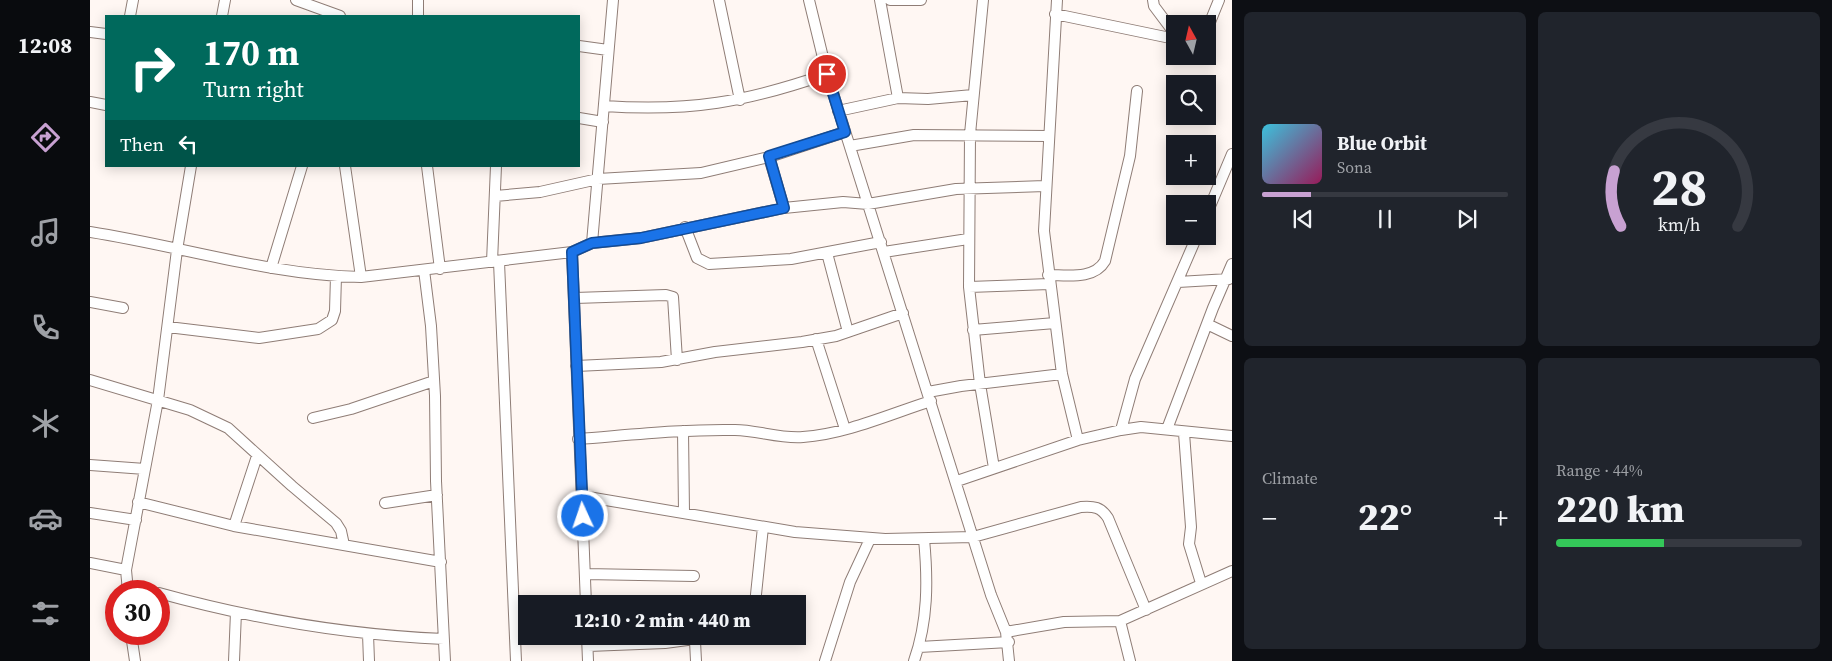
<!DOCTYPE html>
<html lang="en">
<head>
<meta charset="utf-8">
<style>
  :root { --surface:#171b24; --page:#20242c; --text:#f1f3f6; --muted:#9ea1a6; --line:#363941; --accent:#c8a1d2 }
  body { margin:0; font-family:"Source Serif 4",serif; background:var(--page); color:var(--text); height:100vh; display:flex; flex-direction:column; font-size:19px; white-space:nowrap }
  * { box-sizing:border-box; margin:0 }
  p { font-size:16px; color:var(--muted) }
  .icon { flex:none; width:28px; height:28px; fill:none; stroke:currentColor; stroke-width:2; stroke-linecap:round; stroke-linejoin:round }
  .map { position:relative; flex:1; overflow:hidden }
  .sheet { display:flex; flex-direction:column; gap:12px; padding:12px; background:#0d0f14; width:600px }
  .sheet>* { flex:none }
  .hud { position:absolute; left:15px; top:15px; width:475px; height:152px; border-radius:0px; box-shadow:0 2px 12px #0003; background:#00695c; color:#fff; overflow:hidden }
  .needle { width:32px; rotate:352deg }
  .tools { position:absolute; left:1076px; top:15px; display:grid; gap:10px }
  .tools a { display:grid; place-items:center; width:50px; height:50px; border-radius:0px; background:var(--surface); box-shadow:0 2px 12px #0003; font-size:25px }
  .speed { position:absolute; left:15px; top:580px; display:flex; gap:10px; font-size:25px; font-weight:700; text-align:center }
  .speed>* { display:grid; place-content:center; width:65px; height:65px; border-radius:50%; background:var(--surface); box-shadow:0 2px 12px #0003; line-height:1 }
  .speed .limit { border:8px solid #d22; background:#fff; color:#111 }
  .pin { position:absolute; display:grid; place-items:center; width:42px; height:42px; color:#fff; margin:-21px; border:2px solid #fff; border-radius:50%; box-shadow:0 1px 5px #0007 }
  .me { position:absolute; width:55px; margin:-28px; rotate:357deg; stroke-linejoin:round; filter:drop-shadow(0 0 4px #0008) }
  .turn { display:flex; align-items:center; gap:18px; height:105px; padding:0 15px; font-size:22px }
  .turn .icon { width:65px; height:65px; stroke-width:2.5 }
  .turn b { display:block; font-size:35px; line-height:42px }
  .then { display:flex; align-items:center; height:48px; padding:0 15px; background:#0003; gap:10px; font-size:19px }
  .big { font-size:38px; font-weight:800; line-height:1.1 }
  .sheet .card { flex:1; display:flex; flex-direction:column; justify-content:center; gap:8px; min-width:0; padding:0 18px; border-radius:8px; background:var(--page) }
  .sheet .dial { align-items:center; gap:0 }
  .dial svg { height:130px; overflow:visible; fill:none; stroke:var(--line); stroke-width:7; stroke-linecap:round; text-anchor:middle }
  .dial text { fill:var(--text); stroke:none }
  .song { display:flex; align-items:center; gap:15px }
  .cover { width:60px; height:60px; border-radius:8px; background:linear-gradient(135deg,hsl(190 70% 55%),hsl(330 70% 35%)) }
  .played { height:5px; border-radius:2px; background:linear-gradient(90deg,var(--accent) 20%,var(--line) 20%) }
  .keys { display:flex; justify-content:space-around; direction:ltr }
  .heat { display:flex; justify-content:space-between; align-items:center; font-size:28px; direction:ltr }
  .charge { height:8px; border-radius:4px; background:linear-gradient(90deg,#34c759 44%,var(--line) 0) }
  .sheet .tiles { flex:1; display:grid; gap:12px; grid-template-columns:repeat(2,1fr) }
  .trip { position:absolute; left:428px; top:595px; width:288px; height:50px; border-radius:0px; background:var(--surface); box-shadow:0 2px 12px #0003; font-weight:800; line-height:50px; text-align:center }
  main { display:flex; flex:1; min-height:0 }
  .menu { display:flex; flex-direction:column; width:90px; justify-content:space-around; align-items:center; background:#090b0e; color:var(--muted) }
  .menu .icon { width:35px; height:35px }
  .menu .active { color:var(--accent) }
  .menu b { font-size:22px; color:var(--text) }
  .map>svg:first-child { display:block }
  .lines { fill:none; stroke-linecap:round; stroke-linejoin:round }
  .minor-casing { stroke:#8f7d76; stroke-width:12 }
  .minor { stroke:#fff; stroke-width:10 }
  .route-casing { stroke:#114b97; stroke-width:12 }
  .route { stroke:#1a73e8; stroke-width:9 }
</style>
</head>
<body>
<main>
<nav class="menu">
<b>12:08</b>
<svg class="icon active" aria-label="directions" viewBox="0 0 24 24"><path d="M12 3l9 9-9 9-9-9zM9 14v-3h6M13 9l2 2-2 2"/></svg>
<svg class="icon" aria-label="music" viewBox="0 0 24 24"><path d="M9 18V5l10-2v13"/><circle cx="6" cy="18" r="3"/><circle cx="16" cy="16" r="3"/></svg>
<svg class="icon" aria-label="phone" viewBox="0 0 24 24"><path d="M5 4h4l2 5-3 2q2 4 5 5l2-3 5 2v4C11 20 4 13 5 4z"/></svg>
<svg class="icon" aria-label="climate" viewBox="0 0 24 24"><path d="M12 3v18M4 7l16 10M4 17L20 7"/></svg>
<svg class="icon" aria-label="car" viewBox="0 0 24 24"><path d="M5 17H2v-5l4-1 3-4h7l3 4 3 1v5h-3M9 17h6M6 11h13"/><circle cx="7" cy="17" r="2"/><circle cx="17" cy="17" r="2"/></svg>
<svg class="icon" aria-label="filters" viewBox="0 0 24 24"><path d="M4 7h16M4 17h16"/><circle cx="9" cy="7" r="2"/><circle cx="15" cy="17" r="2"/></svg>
</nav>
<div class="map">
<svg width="1142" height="661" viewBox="0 0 1142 661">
  <rect width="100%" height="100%" fill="#fff7f3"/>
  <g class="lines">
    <defs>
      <path id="minor" d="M206 0 250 16
        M629 0 650 100
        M719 0 737 74 901 595 916 632 919 661
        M790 0 808 98
        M800 0H831
        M893 0 880 134 879 287 890 384 904 468
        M967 0 954 231 972 374 988 440
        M1063 0 1064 6 1085 34
        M965 14 1085 39
        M40 16 43 0
        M132 16 135 0
        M328 16V0
        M1118 27 1129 0
        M0 32 16 34
        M489 46 518 50
        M0 102 16 105
        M514 106C600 112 656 102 737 74
        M748 111 808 98 838 99 883 95
        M489 118 513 122
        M760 146 824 135 958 136
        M679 157 694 208
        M255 166 271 277
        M337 166 350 269
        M405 196 450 192 508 179 611 173 679 157 755 132
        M1118 211 1142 154
        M595 227 607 258 619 264 701 259 791 242
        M0 232C90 246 179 275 271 277L482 252 502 243 551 238 694 208 753 202 778 204 866 189 955 186
        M502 243 523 0
        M482 252 496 604
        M794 252 878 239
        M737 253 758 332
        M402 262 406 166
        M409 262 426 661
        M181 268 212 166
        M334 270 341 326 345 396 346 481 355 661
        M958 275C977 275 1004 280 1015 261L1040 156 1047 91
        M1088 282 1139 279
        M879 287 959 284
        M485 298 576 295 583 297 587 360
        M0 302 33 308
        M1117 324 1142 336
        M78 327 169 338 228 329 242 320 245 311 246 276
        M883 330 965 323
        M726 339 755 429
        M486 366 571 362 625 352 712 342 746 336 813 313
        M0 380 100 410 138 428 202 486 246 523 251 531 254 545
        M838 392 871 386 972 374
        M223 418 261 409 344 381
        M1077 429 1123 308 1142 264
        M1031 430 1045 379 1107 236
        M593 431 594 512
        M1094 433 1101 527 1099 544 1111 583
        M488 439C540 435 592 429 645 430 667 430 690 439 713 437 756 434 800 414 841 401
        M0 465 55 469
        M867 481 988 440 1031 430 1051 427 1142 436
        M492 496 705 532 795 539 883 537 991 507C1004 506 1011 507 1018 518L1056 610
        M48 502 144 526 351 562
        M295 503 347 495
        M0 513 46 520
        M144 526 167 456
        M0 563 36 570
        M495 574 604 576
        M37 585 61 591
        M38 591 36 570 68 400 87 250 101 166
        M69 593C163 619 257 635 354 639
        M665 604 673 527
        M1030 621 1040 661
        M916 632 974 622 1030 621 1142 571
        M41 634 45 661
        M278 634 279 661
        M497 636 498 661
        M605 641 606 661
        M498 646 575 643 627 636
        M829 647 919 642
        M144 661 146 612
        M735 661 760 582 780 539
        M824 661C838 621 838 581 834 539"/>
    </defs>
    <!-- minor casing -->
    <use href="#minor" class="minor-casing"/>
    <!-- minor -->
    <use href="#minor" class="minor"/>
  </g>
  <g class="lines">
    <defs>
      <path id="route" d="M493 516 482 252 502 243 551 238 694 208 679 156 755 132 737 74"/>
    </defs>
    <!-- route casing -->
    <use href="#route" class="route-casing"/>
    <!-- route -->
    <use href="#route" class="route"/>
  </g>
</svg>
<div class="tools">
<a><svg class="needle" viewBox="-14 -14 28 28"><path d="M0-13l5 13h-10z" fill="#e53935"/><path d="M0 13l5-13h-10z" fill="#9ea1a6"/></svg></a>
<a><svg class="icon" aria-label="search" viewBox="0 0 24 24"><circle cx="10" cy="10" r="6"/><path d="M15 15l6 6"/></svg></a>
<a>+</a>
<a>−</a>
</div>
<div class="speed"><div class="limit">30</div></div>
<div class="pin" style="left:737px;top:74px;background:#d93025"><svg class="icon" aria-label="arrive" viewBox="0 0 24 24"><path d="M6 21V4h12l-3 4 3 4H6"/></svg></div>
<svg class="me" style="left:493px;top:516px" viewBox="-20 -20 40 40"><circle r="17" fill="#1a73e8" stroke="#fff" stroke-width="3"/><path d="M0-11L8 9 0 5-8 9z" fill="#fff"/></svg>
<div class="trip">12:10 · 2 min · 440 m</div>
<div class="hud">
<div class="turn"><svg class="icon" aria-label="right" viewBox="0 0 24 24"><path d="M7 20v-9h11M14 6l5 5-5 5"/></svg><div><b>170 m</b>Turn right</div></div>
<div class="then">Then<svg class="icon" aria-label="left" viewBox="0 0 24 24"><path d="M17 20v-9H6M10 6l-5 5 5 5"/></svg></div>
</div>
</div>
<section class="sheet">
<div class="tiles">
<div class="card">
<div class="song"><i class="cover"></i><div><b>Blue Orbit</b><p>Sona</p></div></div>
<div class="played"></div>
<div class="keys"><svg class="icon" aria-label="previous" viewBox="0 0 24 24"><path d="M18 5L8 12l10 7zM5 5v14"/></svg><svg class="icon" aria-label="pause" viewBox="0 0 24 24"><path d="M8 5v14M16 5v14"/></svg><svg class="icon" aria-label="next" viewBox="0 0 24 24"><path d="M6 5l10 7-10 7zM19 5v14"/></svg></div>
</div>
<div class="card dial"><svg viewBox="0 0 100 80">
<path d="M14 69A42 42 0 1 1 86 69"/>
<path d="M14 69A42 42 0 0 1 10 35" stroke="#c8a1d2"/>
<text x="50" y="56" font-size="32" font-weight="700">28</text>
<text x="50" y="72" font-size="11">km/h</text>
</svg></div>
<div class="card"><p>Climate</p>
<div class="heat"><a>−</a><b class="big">22°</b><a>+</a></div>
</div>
<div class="card"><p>Range · 44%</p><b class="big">220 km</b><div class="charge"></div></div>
</div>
</section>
</main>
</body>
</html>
